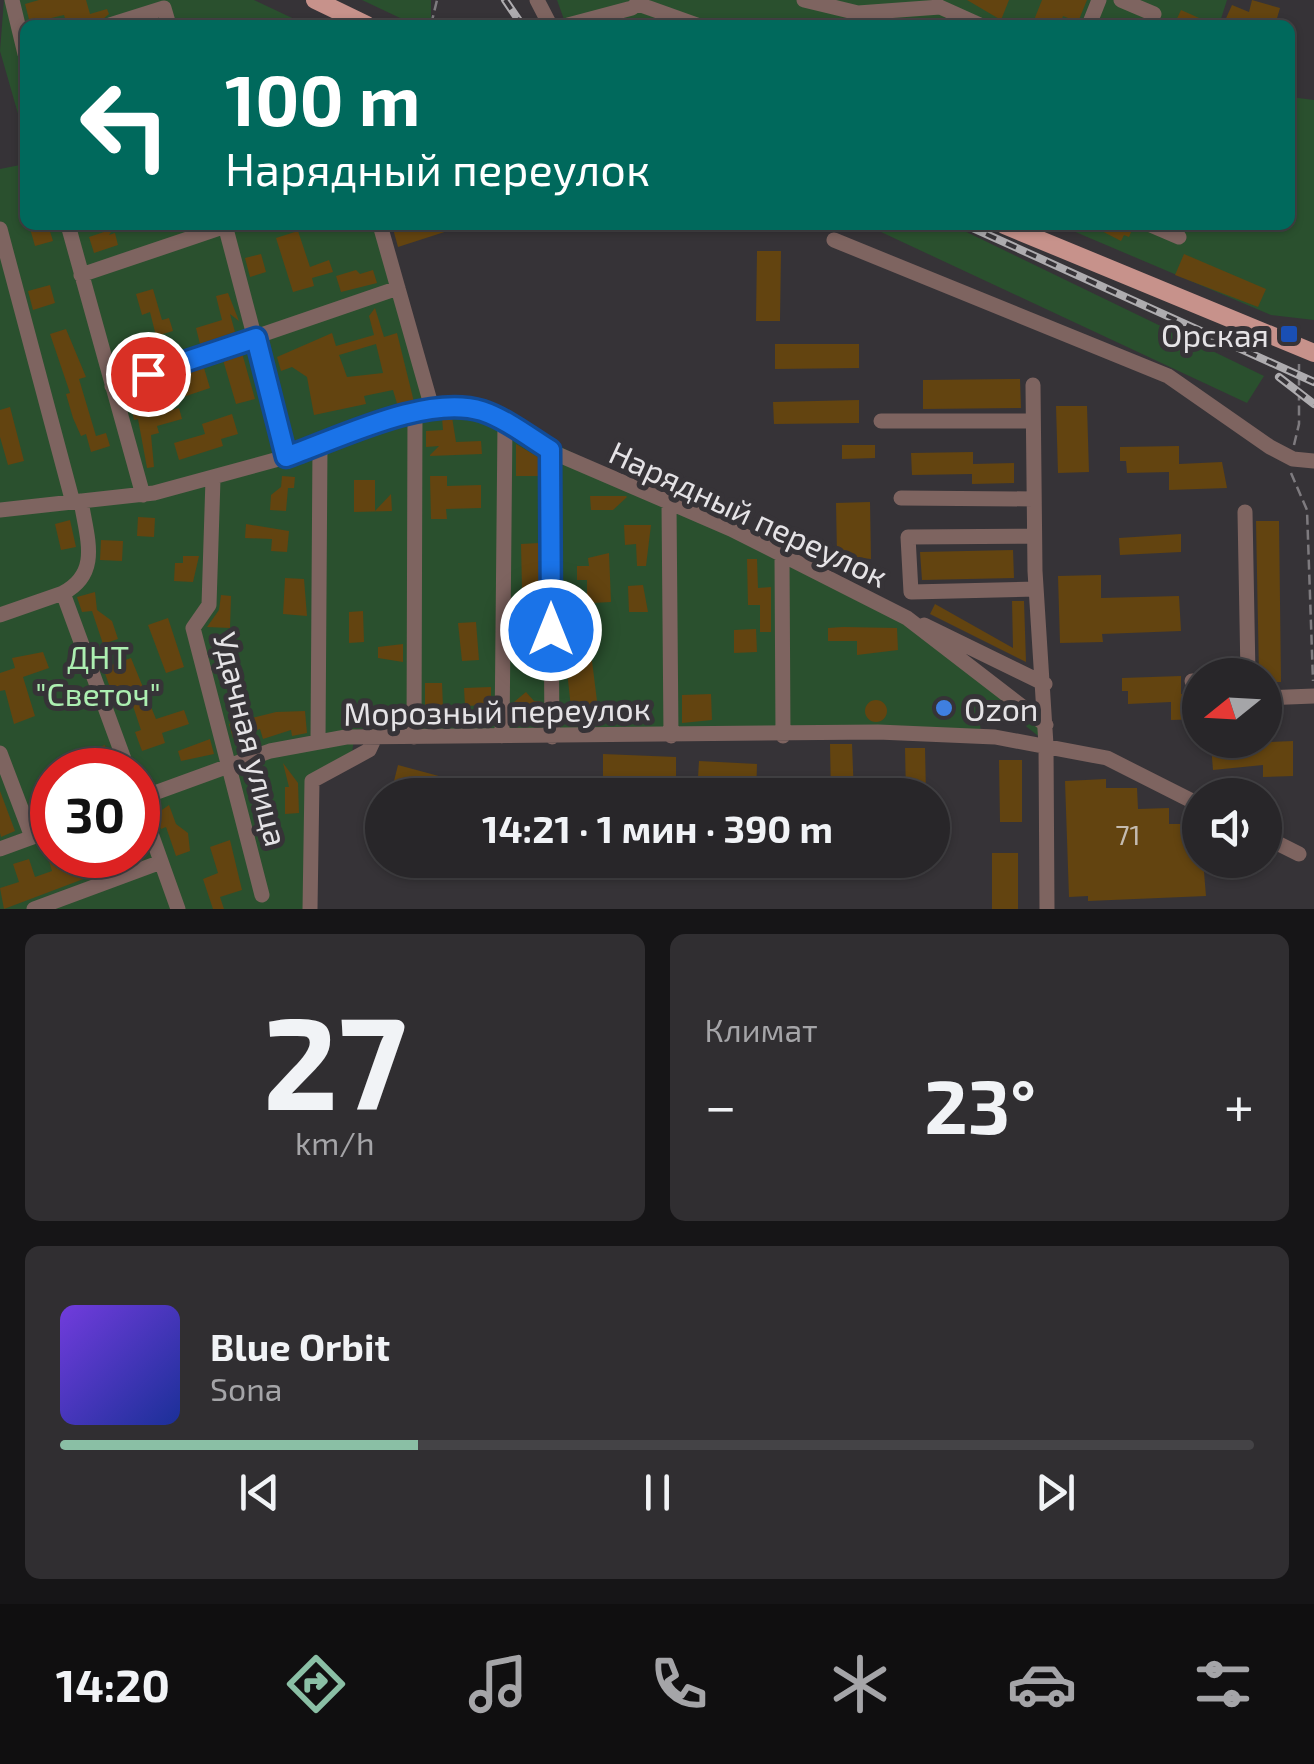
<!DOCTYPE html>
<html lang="ru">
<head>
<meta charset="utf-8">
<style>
  :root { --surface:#282629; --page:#302e31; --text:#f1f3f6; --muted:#a5a5a8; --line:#444346; --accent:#8abfa5 }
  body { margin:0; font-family:"Exo 2",sans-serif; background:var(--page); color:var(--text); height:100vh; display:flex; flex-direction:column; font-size:38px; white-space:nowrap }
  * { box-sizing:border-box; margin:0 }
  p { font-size:32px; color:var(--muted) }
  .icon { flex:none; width:55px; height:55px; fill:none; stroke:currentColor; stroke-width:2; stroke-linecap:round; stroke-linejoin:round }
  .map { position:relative; height:909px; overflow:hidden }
  .panel { display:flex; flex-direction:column; gap:25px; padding:25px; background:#161517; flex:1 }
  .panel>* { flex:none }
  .hud { position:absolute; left:20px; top:20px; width:1275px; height:210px; border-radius:15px; box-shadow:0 2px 8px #0004,0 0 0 2px var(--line); background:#00695c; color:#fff; overflow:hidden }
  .needle { width:65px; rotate:252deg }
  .buttons { position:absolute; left:1182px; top:658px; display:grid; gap:20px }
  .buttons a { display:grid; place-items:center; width:100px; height:100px; border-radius:50%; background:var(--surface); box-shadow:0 2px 8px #0004,0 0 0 2px var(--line); font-size:50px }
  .speed { position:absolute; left:30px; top:748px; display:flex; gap:20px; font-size:50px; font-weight:700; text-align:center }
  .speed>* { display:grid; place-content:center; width:130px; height:130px; border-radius:50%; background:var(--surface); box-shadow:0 2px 8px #0004,0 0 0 2px var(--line); line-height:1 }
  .speed .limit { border:15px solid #d22; background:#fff; color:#111 }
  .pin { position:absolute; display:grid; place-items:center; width:85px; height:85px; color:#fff; margin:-42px; border:5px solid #fff; border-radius:50%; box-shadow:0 2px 10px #0007 }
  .me { position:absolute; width:110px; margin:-55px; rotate:0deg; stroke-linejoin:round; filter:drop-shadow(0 0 8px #0008) }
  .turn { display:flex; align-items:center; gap:35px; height:210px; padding:0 40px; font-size:45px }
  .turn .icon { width:130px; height:130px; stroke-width:2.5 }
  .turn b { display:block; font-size:70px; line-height:85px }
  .big { font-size:75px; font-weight:700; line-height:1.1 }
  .panel .tile { flex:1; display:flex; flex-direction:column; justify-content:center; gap:15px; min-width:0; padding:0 35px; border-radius:15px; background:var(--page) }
  .panel .dial { align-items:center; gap:0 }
  .dial b { font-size:130px; line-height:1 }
  .song { display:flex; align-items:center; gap:30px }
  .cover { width:120px; height:120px; border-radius:15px; background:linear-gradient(135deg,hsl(260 70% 55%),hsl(230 70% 35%)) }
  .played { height:10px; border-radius:5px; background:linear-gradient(90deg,var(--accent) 30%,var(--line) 30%) }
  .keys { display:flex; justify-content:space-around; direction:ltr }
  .heat { display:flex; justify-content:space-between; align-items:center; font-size:55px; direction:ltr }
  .panel .tiles { flex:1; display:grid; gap:25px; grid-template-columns:1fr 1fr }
  .tile:last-child { grid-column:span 2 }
  .trip { position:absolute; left:365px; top:778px; width:585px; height:100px; border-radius:50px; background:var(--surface); box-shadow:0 2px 8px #0004,0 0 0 2px var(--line); font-weight:700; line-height:100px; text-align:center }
  .tabs { display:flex; height:160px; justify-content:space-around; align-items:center; background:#100f10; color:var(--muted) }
  .tabs .icon { width:70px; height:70px }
  .tabs .selected { color:var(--accent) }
  .tabs b { font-size:45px; color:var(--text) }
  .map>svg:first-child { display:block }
  .green { fill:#2a502e; fill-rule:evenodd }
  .building { fill:#634410; fill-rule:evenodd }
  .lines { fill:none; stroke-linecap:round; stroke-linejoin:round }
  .path { stroke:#7e7b7f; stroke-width:2.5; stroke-dasharray:10 5; stroke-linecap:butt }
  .minor { stroke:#7e6460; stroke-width:15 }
  .major { stroke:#c7928b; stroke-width:18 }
  .rail-casing { stroke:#aeacaf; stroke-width:8 }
  .rail { stroke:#363337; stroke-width:4; stroke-dasharray:11; stroke-linecap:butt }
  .route-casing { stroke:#114b97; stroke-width:25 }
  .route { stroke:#1a73e8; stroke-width:18 }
  .transit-dot { fill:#1a4fb4; stroke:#363337; stroke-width:4 }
  .shop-dot { fill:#3f7fe0; stroke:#363337; stroke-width:4 }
  .labels { text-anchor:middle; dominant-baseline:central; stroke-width:10; stroke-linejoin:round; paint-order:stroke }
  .number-label { font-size:28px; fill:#c4bbb0 }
  .poi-label { font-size:32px; fill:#e5e3e6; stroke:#363337; text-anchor:end }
  .street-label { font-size:32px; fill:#e5e3e6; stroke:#363337 }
  .park-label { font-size:32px; fill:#acefb1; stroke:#363337 }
</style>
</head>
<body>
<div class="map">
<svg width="1314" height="909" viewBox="0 0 1314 909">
  <rect width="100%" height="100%" fill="#363337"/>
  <!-- green -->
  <path class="green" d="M4 0H254L307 25H25V138L0 51Z
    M362 0H431V18L415 25Z
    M557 0H1227L1219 25H566Z
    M1290 97 1314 100V320L1271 315 1059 225H1290Z
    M25 164V225H376L431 397 481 406 669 502 869 595 1043 727 1042 739 1002 707 999 722 980 724 981 733 356 729 352 752 317 782 316 909H0V169ZM52 770H138V855H52Z
    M866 225H952L1264 376 1247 403Z"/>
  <!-- building -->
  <path class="building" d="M39 0H86L90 14 107 9 109 14 96 25H67L64 15 30 23 25 4Z
    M967 0H1009L1001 20Z
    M1042 0H1087L1078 22 1063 16 1060 25H1032Z
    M1252 0 1280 8 1275 25H1223L1232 5 1249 12Z
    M1181 10 1215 25H1174Z
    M29 225H48L53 241 35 246Z
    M392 225H460V227L398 247Z
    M1090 225H1134L1129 237 1124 235 1121 241Z
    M113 229 109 235 115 233 118 245 94 253 89 237Z
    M298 231 310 267 329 260 333 272 312 278 314 286 293 292 276 238Z
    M757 251H781L780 321H756Z
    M261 254 266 272 250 277 245 258Z
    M1184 254 1266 289 1258 307 1175 275Z
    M356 270 360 274 373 270 377 283 341 292 336 276Z
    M50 285 55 303 33 310 28 291Z
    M153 289 162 320 169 318 173 331 156 336 150 312 142 315 136 294Z
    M228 293 239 321 230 314 235 332 200 344 196 328 222 320 216 296Z
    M375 308 384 337 397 333 414 402 398 407 393 390 364 396 366 404 314 415 307 377 292 367 281 371 277 357 332 333 336 346 374 335 369 316ZM376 344 383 373 347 377 339 355Z
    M66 329 86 377 79 379 96 436 106 433 110 446 91 452 86 434 81 436 73 418 66 394 70 393 50 334Z
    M775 344H859V368L775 369Z
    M242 353 255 399 236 404 223 360Z
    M204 368 210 388 180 398 174 377Z
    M1020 379 1021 408 923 409V380Z
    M156 390 161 413 179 408 182 419 157 426 159 433 151 435 154 467 147 468 138 419 134 420 130 404 142 402 140 394Z
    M859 400V423L774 424 773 402Z
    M1056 406H1087L1089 472 1058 473Z
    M10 407 24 461 8 465 0 437V410Z
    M232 414 238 434 221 439 223 446 179 460 174 443 205 434 202 424Z
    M452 417 456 442 481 441 482 454 429 456 439 446 426 447V431L443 430 442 418Z
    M516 444 538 457 539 476H516Z
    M842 445H875V458L842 459Z
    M1179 446V464L1222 462 1227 488 1169 490V472L1127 473 1126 461H1120V447Z
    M973 452V464L1014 463V483L972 484V474L912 475 911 453Z
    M282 476 295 477 294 488H288L286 511 270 510 271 495 281 487Z
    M430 476H447V486L481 485V508L446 509 447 519H431Z
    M354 480H375V511L391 494 392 511 354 512Z
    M590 496H626L627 497 613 510H591Z
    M870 502 871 559 837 555 836 503Z
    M138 517 155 518 154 537 137 536Z
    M70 520 76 547 61 550 55 524Z
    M1256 521H1279L1281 682H1265V675H1259Z
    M246 524 289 531 287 552 271 551 272 539 245 538Z
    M624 525H651L646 566H637L636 544 625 545Z
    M1181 534V552L1120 555 1119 538Z
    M101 540 123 541 122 561 100 560Z
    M539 543 540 588 522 589 521 544Z
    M1013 550 1014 578 922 580 920 552Z
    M609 553 611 602 592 603 594 640 576 641 575 600 587 599V580H577V566H589L588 558Z
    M183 556H199L193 582 174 581 175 563H183Z
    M747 559H757L758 588 771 587V632H760V605H748Z
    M1101 575V598L1179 596 1181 631 1102 634 1103 642 1060 643 1058 576Z
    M285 578 304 579 307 616 283 614Z
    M643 585 648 612H629L628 586Z
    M95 592 97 610 112 621 118 639 103 644 92 611 82 612 77 597Z
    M221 595 231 596 230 628 207 627 219 610Z
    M1012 601H1024L1026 662 930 614 935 604 1013 648Z
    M363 611 364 642 349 643V612Z
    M168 618 184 667 166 673 148 625Z
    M535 618H540V669L531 670V663L521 664 520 634H535Z
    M476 622 479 660 462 661 458 623Z
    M843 627 897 628 898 650 857 655V641H828V628Z
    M756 629 757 652 734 653V630Z
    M403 644V662L378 658V647Z
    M43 652 49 668 23 677 35 716 14 724 5 690 0 691V673L15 668 12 658Z
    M131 658 156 719 184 710 189 724 162 733 165 743 142 751 135 732 141 730 127 688 112 693 103 668Z
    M566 661H592L599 717 572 718Z
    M1181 676V694L1200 693V719L1171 720V702L1128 704V691H1122V678Z
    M425 683H442L443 707H425Z
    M491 687V705L465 706 464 688Z
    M526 692 534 701H540L541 717 513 718 514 702Z
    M711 694 712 720 682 723V695Z
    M865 711a11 11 0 1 1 22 0a11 11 0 1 1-22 0Z
    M305 711 307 733 292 736 291 730 263 739 260 729 233 738 229 724 276 712Z
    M210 739 214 754 181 761 178 751Z
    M1293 741V776L1263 777V765L1213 770 1211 745Z
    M830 744H852L854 795H831Z
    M105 745 113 770H94L87 751Z
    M905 748H925L926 795H906Z
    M603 754 676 757V780L603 777Z
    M999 760H1022V822H1000Z
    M699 761 757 764 756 795H697Z
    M283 763 298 783 299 813 285 814V787H289Z
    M398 765 472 785 470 795H415L392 789Z
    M1106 779V788H1137L1138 809 1169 808V824H1200L1206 896 1088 901V896L1069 897 1065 781Z
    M563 783 600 791V795H560Z
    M0 791 15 831 1 837 0 833Z
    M169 805 176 824 188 833 190 851 176 856 166 827 161 829 156 814Z
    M139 834 147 855 4 909 0 888 19 882 13 864 29 859 35 877 52 871 47 855H138Z
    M230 840 242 890 220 897 224 909H213L203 879 218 873 210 847Z
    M992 853H1018V909H992Z"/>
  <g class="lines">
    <!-- path -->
    <path class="path" d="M431 25 437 0
      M1294 445 1299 424V364
      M1291 473 1307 510 1313 681"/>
    <!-- minor -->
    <path class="minor" d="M12 0 25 54
      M537 0 550 25
      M804 0 858 13 940 7 980 25
      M1121 0 1154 14
      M638 4 697 25
      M110 25 164 8 169 25
      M568 25 632 8 642 0
      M1089 25 1099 0
      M68 225 143 495
      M225 225 286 457
      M380 225 432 408
      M1151 225 1179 237
      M0 229 72 499
      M834 240 1168 376 1270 447 1293 459 1314 461
      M81 275 229 225
      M1033 385 1035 571 1046 745 1047 909
      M112 386 398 288
      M881 421H1032
      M550 451 552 737
      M213 479 209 605 193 628 262 895
      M901 498 1033 499
      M81 501C87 539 101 573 63 593L128 770
      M669 504 671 736
      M0 510 154 493 286 457 432 408 453 406 483 412 550 451 731 529 907 618 1046 725
      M1245 512 1248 675
      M1034 536 908 537 911 592 1036 589
      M782 557 783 736
      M0 615 63 593
      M924 625 1045 684
      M1192 681H1200
      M1265 698 1314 696
      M502 736 505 422
      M414 737 415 413
      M318 741 320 445
      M0 753 32 837
      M138 797 178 909
      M138 799 270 751 346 737 878 732 995 737 1107 758 1200 805
      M1265 837 1299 854
      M0 849 52 830
      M34 909 161 862
      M310 909 312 781 369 750 375 737"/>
    <!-- major -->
    <path class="major" d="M315 0 367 25
      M1004 225 1314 353"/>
    <defs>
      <path id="rail" d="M505 0 522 25
        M966 225 1314 382
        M1279 377 1314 404"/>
    </defs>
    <!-- rail casing -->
    <use href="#rail" class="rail-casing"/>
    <!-- rail -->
    <use href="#rail" class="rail"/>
  </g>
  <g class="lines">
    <defs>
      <path id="route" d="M148 374 256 338 286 457C340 438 427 394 482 411 506 419 529 437 550 450L551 630"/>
    </defs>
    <!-- route casing -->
    <use href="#route" class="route-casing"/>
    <!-- route -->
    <use href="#route" class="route"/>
  </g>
  <!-- markers -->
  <rect class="transit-dot" x="1279" y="324" width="20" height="20" rx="5"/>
  <circle class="shop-dot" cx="944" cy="708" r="10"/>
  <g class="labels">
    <!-- number labels -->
    <g class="number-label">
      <text x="1128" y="834">71</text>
    </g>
    <!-- poi labels -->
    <g class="poi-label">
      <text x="1269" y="334">Орская</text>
      <text x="964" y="708" text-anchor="start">Ozon</text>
    </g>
    <!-- street labels -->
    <g class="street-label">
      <text transform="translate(749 513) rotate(25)">Нарядный переулок</text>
      <text transform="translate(497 710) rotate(-1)">Морозный переулок</text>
      <text transform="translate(252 739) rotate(76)">Удачная улица</text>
    </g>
    <!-- park labels -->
    <g class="park-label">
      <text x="98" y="656">ДНТ<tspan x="98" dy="37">"Светоч"</tspan></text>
    </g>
  </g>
</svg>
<div class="buttons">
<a><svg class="needle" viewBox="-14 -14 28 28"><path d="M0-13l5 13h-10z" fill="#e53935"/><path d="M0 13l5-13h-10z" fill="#a5a5a8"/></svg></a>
<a><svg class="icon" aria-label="sound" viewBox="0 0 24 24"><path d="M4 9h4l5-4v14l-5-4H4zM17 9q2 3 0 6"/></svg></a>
</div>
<div class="speed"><div class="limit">30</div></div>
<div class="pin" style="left:148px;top:374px;background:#d93025"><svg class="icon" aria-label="arrive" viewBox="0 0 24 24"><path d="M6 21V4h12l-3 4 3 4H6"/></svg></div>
<svg class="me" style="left:551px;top:630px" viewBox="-20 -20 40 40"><circle r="17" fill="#1a73e8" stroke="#fff" stroke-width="3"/><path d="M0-11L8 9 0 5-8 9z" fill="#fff"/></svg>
<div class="trip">14:21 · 1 мин · 390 m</div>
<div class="hud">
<div class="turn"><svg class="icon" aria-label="left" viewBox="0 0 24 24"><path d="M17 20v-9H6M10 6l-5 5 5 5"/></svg><div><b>100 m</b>Нарядный переулок</div></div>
</div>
</div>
<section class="panel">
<div class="tiles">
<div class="tile dial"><b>27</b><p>km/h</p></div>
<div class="tile"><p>Климат</p>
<div class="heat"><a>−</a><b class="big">23°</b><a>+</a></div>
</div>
<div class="tile">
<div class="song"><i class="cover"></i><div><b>Blue Orbit</b><p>Sona</p></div></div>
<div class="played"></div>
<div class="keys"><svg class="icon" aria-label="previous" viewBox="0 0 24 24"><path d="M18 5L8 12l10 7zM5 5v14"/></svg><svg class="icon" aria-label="pause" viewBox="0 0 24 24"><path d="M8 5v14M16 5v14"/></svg><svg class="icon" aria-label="next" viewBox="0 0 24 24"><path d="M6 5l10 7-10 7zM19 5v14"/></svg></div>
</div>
</div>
</section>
<nav class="tabs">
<b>14:20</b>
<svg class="icon selected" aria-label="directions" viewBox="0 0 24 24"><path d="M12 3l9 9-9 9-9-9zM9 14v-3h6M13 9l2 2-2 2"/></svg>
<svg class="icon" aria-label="music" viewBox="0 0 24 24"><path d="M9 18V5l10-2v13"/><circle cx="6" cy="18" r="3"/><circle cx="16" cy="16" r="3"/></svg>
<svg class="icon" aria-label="phone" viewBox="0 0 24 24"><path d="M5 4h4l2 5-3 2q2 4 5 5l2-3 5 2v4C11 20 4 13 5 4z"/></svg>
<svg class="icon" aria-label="climate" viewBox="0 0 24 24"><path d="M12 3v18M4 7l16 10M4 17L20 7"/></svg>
<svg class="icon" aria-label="car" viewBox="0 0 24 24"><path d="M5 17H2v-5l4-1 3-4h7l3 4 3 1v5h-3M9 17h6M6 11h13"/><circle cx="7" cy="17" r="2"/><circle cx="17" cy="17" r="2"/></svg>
<svg class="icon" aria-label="filters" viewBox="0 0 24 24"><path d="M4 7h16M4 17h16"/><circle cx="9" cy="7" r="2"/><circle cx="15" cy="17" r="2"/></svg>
</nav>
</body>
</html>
